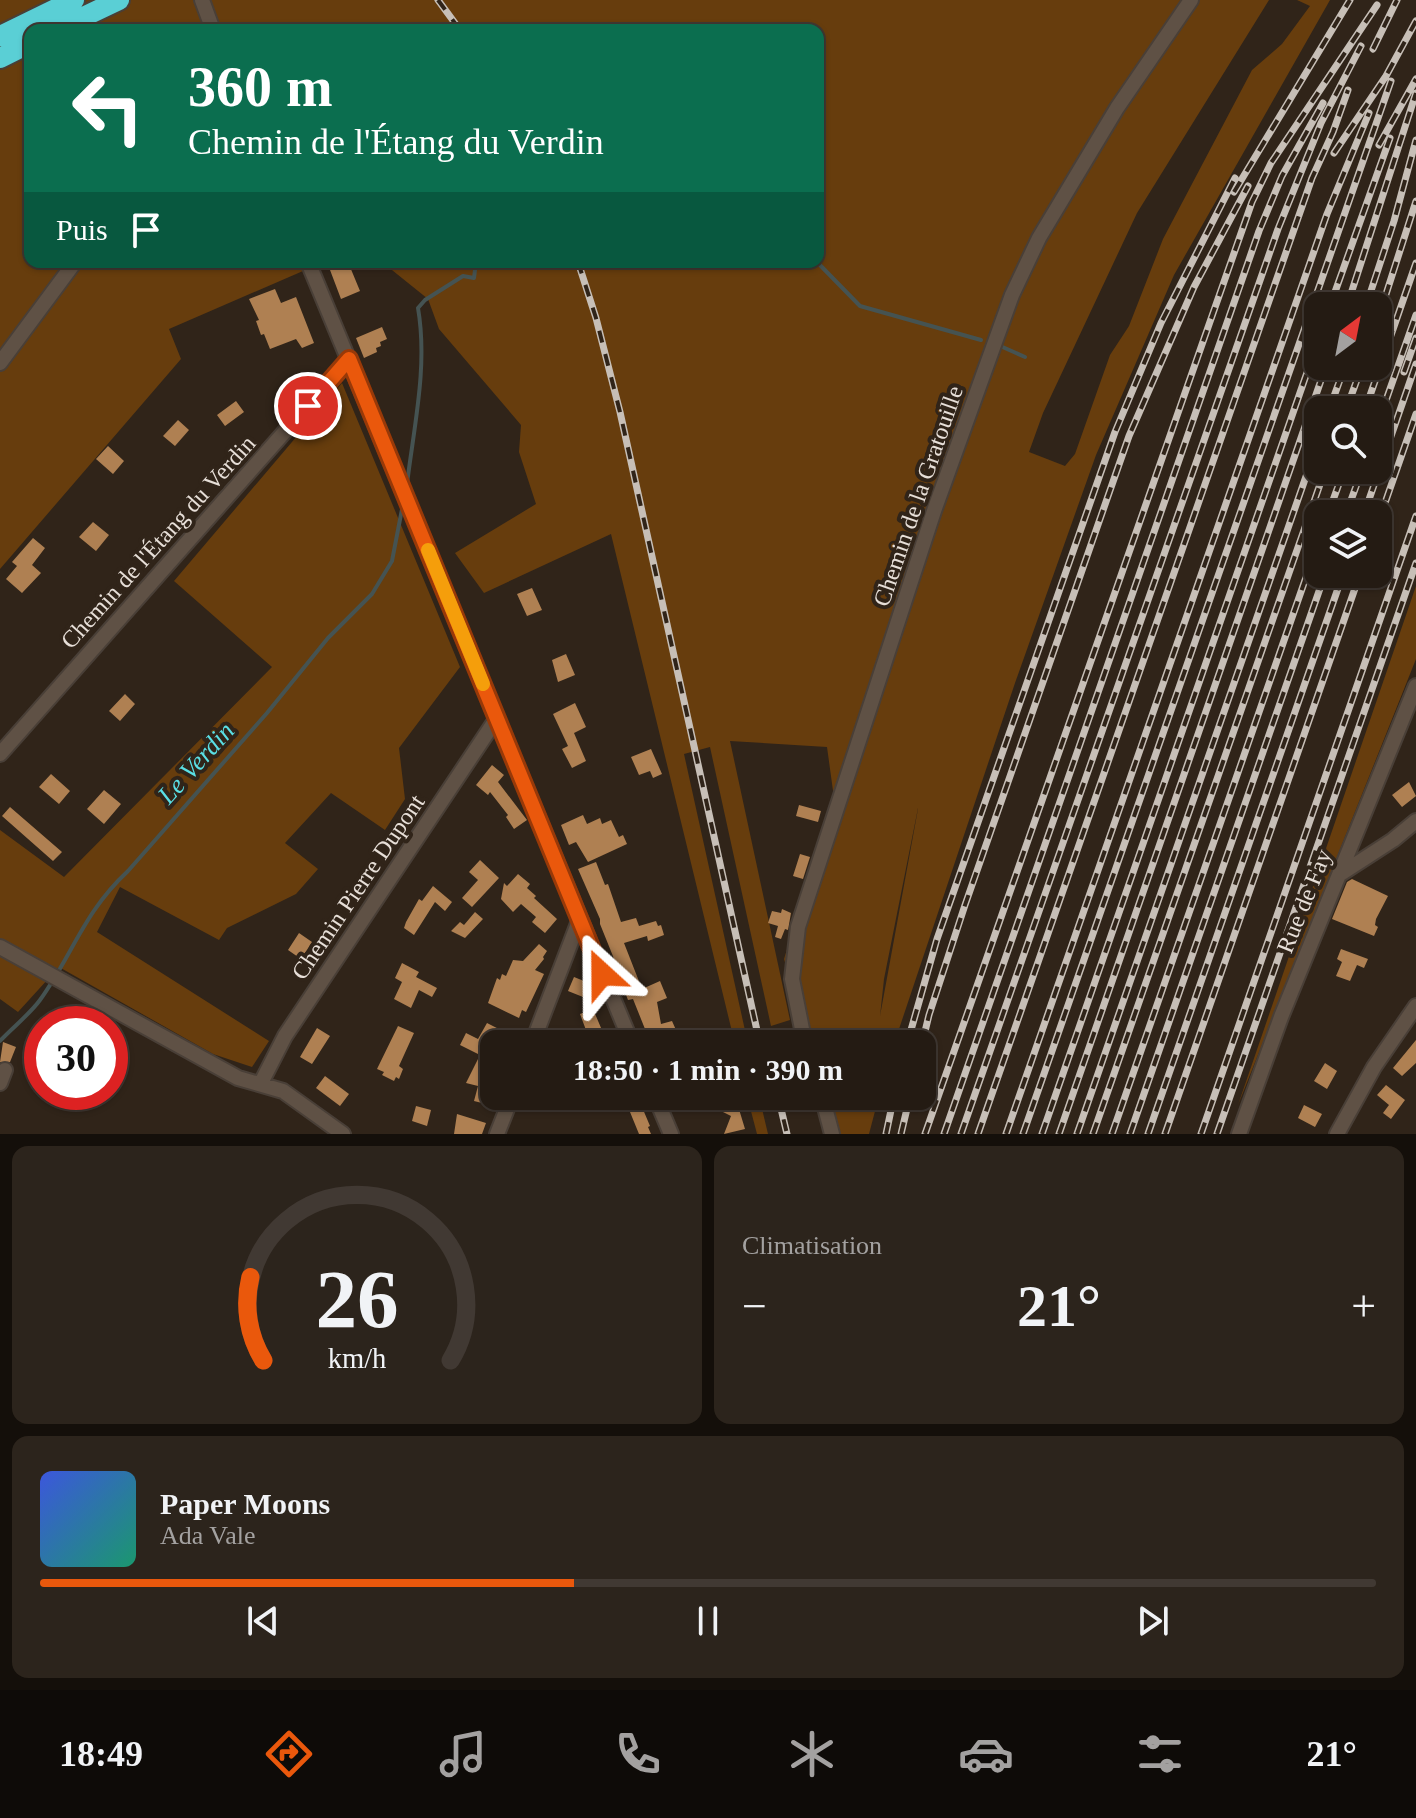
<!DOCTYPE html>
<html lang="fr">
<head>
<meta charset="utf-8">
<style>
  :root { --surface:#241b13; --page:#2c241c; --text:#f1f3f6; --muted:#a3a1a0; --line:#413933; --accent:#ea580c }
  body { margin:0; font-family:"Times New Roman",serif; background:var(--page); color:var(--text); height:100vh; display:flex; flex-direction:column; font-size:30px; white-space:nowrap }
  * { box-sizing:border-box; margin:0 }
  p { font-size:26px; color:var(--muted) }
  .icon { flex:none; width:44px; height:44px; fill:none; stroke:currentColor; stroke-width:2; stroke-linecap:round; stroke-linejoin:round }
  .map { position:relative; height:1134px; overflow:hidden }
  .side { display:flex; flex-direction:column; gap:12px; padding:12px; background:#140f0a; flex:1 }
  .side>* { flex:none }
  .banner { position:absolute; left:24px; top:24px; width:800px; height:244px; border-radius:16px; box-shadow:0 2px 6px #0004,0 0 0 2px var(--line); background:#0b6e4f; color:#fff; overflow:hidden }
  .needle { width:52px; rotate:32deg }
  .controls { position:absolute; left:1304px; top:292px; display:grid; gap:16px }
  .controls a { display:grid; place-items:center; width:88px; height:88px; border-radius:16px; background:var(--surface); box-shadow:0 2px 6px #0004,0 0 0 2px var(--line); font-size:40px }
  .speed { position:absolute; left:24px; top:1006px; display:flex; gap:16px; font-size:40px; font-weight:700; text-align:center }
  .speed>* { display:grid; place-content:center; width:104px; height:104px; border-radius:50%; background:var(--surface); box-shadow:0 2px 6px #0004,0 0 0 2px var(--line); line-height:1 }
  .speed .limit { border:12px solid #d22; background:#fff; color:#111 }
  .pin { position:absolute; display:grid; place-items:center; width:68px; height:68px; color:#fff; margin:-34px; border:4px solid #fff; border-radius:50%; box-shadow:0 2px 8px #0007 }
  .me { position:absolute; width:88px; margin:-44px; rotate:336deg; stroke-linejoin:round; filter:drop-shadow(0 0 6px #0008) }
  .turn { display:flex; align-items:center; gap:28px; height:168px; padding:0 32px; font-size:36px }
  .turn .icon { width:104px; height:104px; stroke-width:2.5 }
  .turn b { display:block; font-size:56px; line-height:68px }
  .then { display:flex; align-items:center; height:76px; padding:0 32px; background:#0003; gap:16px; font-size:30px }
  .big { font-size:60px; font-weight:800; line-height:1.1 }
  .side .card { flex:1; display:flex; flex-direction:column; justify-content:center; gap:12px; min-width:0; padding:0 28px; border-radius:16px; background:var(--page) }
  .side .dial { align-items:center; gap:0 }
  .dial svg { height:208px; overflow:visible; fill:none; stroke:var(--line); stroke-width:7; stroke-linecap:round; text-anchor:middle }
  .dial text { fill:var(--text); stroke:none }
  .song { display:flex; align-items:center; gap:24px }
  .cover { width:96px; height:96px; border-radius:12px; background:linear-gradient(135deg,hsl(230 70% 55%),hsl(160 70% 35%)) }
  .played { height:8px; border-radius:4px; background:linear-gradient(90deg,var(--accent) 40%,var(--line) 40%) }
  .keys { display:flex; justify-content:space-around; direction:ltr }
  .heat { display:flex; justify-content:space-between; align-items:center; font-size:44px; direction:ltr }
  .side .tiles { flex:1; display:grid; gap:12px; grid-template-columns:1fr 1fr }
  .card:last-child { grid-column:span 2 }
  .trip { position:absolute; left:480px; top:1030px; width:456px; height:80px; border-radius:16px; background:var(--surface); box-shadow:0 2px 6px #0004,0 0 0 2px var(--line); font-weight:800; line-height:80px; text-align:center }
  .tabs { display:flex; height:128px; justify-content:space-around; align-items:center; background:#0e0b08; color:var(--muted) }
  .tabs .icon { width:56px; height:56px }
  .tabs .selected { color:var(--accent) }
  .tabs b { font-size:36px; color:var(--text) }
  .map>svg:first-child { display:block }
  .green { fill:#673d0d; fill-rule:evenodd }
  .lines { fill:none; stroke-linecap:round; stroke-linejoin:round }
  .stream { stroke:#455352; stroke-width:4 }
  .building { fill:#af8052 }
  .minor-casing { stroke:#493f37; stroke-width:18 }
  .highway-casing { stroke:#493f37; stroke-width:24 }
  .minor { stroke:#5f5145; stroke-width:14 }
  .highway { stroke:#5acfd5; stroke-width:20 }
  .rail-casing { stroke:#c7bfb7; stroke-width:7 }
  .rail { stroke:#302419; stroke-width:4; stroke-dasharray:12; stroke-linecap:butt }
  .route-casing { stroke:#983908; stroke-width:20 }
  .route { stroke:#ea580c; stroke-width:14 }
  .slow { stroke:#f59e0b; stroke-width:14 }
  .labels { text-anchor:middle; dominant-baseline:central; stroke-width:8; stroke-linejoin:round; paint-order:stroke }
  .street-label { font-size:24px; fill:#e7dfd8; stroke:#302419 }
  .water-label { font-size:26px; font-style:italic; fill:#5adfe5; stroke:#302419 }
</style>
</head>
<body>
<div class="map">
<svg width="1416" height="1134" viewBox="0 0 1416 1134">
  <rect width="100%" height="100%" fill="#302419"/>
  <!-- green -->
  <path class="green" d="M0 0H1269L1137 213 1043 413 1029 452 1065 466 1075 454 1110 355 1129 326 1163 239 1252 70 1282 44 1310 6 1297 0H1330L1174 275 1096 455 1015 683 894 1044H809L784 959 834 798 827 747 730 741 790 1020 771 1026 710 747 684 754 748 1044H735L611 534 484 593 455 553 536 504 519 452 521 425 439 329 428 299 382 262H818V30H30V262H300L303 271 169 329 181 359 0 569ZM918 808V809L880 1016 884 979Z
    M342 383 460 667 399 748 405 799 385 830 331 793 285 843 318 869 296 894 227 928 219 940 120 887 97 932 269 1041 252 1067 213 1054 59 967 18 1012 0 999V830L64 877 272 667 174 581Z
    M1416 586V659L1238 1105Z
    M747 1096H759L768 1134H757Z
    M824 1096H879L869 1134H834Z"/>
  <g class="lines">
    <!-- stream -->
    <path class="stream" d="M817 262 860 306 981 340
      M998 345 1025 357
      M407 484C414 426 428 366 418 308L425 300 463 276 474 278 476 262
      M0 1041C13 1027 29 1015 40 1000 73 954 83 913 128 871L267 713 328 638 372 594 392 561 403 504"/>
  </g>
  <!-- building -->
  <path class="building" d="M327 262H348L360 291 341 299Z
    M275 289 281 303 296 297 314 343 302 348 296 339 270 349 264 334 261 335 256 321 259 320 249 299Z
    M382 327 387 339 380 342 381 346 376 348 377 352 364 358 356 338Z
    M236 401 244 412 225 426 217 415Z
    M178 420 189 430 175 446 163 436Z
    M108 446 124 461 113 474 96 459Z
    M93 522 109 535 96 551 79 537Z
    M33 538 45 548 32 565 41 573 22 593 6 579 17 566 12 562Z
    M532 588 542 610 527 616 517 594Z
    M566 654 575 675 558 682 552 660Z
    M125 694 135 704 120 721 109 711Z
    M575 703 586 727 574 733 586 761 572 768 562 749 568 746 553 714Z
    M651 749 662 774 653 778 650 771 639 775 631 757Z
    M492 765 504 775 498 782 527 820 514 829 506 817 508 815 490 792 488 795 476 785Z
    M51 774 70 791 59 804 39 787Z
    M1409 782 1416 796 1402 807 1392 795Z
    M104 790 121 804 104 824 87 809Z
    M799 805 821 811 818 822 796 816Z
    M10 807 62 852 53 861 2 816Z
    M583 815 587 824 600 818 602 824 611 820 619 837 623 835 627 844 588 862 576 842 569 845 561 825Z
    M800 854 810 857 803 879 793 876Z
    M480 860 499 878 472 907 462 898 478 880 469 872Z
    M596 862 605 885 608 884 621 922 636 918 639 926 656 921 658 926 661 925 664 935 648 941 647 936 624 943 642 989 660 981 667 998 657 1002 661 1024 672 1021 676 1030 668 1033 671 1044H651L633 999 628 1000 623 987 625 986 600 924V919L578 869Z
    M518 874 530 884 527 888 536 896 534 898 557 919 545 933 532 922 536 917 521 904 513 912 501 899 504 883 507 886Z
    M1352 879 1388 896 1376 919 1375 925 1378 927 1374 936 1332 919 1347 882Z
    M433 886 452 902 445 911 435 902 414 935 404 928 406 922 419 899 422 901Z
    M782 909 791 913 788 930 785 929 781 939 775 937 778 926 768 923 772 911 781 913Z
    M475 912 483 919 465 938 451 931 460 922 464 925Z
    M299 933 312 942 301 959 288 950Z
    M539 944 547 951 543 957 544 959 535 970 544 974 526 1012 522 1010 519 1018 488 1003 497 978 500 980 502 974 506 976 513 960 523 961Z
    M1341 949 1368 959 1364 968 1357 965 1350 981 1336 976 1342 962 1337 959Z
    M402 963 419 972 416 977 437 988 432 997 419 990 411 1008 394 999 402 982 395 978Z
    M574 977 589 983 583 997 568 991Z
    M593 1009 604 1035 595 1038 590 1029 586 1030 580 1014Z
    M487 1023 522 1041V1044H494V1052L487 1065 494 1068V1091L490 1105 474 1101 478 1086 466 1083 480 1055 460 1045 466 1033 478 1039Z
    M398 1026 414 1033 399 1066 403 1069 399 1079 396 1077 394 1081 382 1075 384 1072 377 1069Z
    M317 1028 330 1036 312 1064 300 1057Z
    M1416 1040V1063L1402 1076 1393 1068Z
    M3 1042 16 1047 10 1062H0Z
    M1325 1063 1337 1071 1327 1089 1314 1081Z
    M325 1076 349 1094 340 1106 316 1088Z
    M1386 1085 1405 1100 1391 1119 1383 1113 1389 1105 1377 1095Z
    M728 1096H735L745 1129 724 1134 731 1116 723 1112 721 1108Z
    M1304 1105 1322 1114 1315 1127 1298 1118Z
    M416 1106 431 1110 427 1126 412 1121Z
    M642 1107 650 1126 648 1127 651 1134H639L630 1112Z
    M457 1114 486 1123 482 1134H454Z"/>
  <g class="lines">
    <defs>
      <path id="minor" d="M202 0 213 30
        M308 262 632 1044
        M0 363 75 262
        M0 754 349 359
        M1339 875 1393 840 1416 821
        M0 947 238 1078 283 1091 343 1134
        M532 1044 579 921
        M805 1044 792 979 798 927 934 511 1012 295 1039 238 1117 108 1191 0
        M0 1083 5 1070
        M261 1083 285 1036 497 718
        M655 1096 671 1134
        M822 1096 832 1134
        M497 1134 512 1096
        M1239 1134 1281 1017 1416 686
        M1337 1134 1374 1067 1416 1006"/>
      <path id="highway" d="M56 30 119 0
        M0 36 74 0
        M0 58 30 43"/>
    </defs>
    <!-- minor casing -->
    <use href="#minor" class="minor-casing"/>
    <!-- highway casing -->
    <use href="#highway" class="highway-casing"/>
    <!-- minor -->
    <use href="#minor" class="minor"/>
    <!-- highway -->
    <use href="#highway" class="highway"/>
    <defs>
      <path id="rail" d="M438 0 460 30
        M1373 49 1397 0
        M1379 145 1416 79
        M1334 153 1386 76 1416 21
        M1234 192 1350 0
        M578 262 596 318 620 412 760 1044
        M1330 306 1390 138
        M1347 306 1416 93
        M1366 306 1394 221 1416 140
        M1378 319 1416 201
        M1404 372 1416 338
        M1329 410 1345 366
        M1346 410 1362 366
        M1365 410 1416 263
        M1378 423 1416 315
        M1328 514 1344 470
        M1346 514 1362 470
        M1364 514 1416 364
        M1378 523 1416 414
        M907 1044 937 939 1115 432 1161 323 1235 178
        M922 1044 929 1015 965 905 1129 436 1194 287 1248 186
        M778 1096 787 1134
        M886 1134 894 1096
        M901 1134 910 1096
        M925 1134 1252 202 1271 163 1377 5
        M944 1134 1259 231 1282 176 1323 103
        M961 1134 1278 229 1321 123 1361 46
        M978 1134 1312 178 1333 132 1348 90
        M1006 1134 1327 214 1369 113
        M1023 1134 1391 81
        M1042 1134 1318 341
        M1059 1134 1326 366
        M1077 1134 1318 442
        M1093 1134 1325 470
        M1112 1134 1318 543
        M1130 1134 1325 574
        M1148 1134 1343 574
        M1165 1134 1360 574
        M1201 1134 1416 516
        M1217 1134 1416 563"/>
    </defs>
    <!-- rail casing -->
    <use href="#rail" class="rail-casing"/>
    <!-- rail -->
    <use href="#rail" class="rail"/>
  </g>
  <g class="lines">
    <defs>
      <path id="route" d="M308 406 349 359 602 974"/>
    </defs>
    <!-- route casing -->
    <use href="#route" class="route-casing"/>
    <!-- route -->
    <use href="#route" class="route"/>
    <!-- slow -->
    <path class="slow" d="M428 550 483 684"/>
  </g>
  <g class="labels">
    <!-- street labels -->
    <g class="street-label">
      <text transform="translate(918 496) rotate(-71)">Chemin de la Gratouille</text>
      <text transform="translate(158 542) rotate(-48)">Chemin de l'Étang du Verdin</text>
      <text transform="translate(358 887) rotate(-56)">Chemin Pierre Dupont</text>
      <text transform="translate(1304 901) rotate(-68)">Rue de Fay</text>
    </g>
    <!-- water labels -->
    <g class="water-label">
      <text transform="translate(196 763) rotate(-48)">Le Verdin</text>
    </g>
  </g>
</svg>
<div class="controls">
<a><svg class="needle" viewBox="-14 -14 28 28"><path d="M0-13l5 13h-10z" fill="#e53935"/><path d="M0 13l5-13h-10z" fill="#a3a1a0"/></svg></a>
<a><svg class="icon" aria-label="search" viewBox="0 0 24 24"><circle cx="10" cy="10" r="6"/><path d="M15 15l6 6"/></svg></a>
<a><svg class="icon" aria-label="layers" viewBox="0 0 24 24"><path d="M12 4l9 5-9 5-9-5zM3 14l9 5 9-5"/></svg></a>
</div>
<div class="speed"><div class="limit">30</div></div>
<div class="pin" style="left:308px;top:406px;background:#d93025"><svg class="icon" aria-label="arrive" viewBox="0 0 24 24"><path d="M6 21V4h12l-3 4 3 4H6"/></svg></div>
<svg class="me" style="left:602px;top:974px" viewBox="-20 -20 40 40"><path d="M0-17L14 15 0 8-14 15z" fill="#ea580c" stroke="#fff" stroke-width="4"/></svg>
<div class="trip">18:50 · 1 min · 390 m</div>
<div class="banner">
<div class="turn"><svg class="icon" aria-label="left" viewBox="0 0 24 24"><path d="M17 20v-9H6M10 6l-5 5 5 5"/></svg><div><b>360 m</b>Chemin de l'Étang du Verdin</div></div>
<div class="then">Puis<svg class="icon" aria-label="arrive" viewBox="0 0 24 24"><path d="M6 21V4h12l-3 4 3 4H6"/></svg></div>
</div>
</div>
<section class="side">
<div class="tiles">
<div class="card dial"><svg viewBox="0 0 100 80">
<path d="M14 69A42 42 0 1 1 86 69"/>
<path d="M14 69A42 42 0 0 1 9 37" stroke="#ea580c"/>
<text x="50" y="56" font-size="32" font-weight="700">26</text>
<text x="50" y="72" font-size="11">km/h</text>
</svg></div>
<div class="card"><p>Climatisation</p>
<div class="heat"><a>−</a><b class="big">21°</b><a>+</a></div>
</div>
<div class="card">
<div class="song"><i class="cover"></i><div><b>Paper Moons</b><p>Ada Vale</p></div></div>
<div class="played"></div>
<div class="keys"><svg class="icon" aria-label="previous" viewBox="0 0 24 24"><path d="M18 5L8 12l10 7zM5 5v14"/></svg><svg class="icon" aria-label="pause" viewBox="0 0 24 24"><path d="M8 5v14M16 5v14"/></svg><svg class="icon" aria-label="next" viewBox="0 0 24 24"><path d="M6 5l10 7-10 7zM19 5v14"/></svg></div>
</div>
</div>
</section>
<nav class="tabs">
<b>18:49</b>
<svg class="icon selected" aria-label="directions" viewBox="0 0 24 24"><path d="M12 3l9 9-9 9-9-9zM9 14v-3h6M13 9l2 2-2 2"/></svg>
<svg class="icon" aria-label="music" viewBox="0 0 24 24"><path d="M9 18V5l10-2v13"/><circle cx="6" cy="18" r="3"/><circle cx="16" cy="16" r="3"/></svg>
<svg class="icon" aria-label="phone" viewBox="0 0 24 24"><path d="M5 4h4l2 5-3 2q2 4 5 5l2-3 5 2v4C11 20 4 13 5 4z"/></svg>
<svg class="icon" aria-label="climate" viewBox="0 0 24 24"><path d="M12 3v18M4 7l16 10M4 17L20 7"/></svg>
<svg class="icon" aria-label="car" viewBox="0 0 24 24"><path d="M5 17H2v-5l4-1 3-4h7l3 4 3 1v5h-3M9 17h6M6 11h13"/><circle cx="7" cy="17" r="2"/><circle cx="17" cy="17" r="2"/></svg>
<svg class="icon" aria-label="filters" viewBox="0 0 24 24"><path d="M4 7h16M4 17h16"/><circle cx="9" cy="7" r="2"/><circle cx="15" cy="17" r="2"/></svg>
<b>21°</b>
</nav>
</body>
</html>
